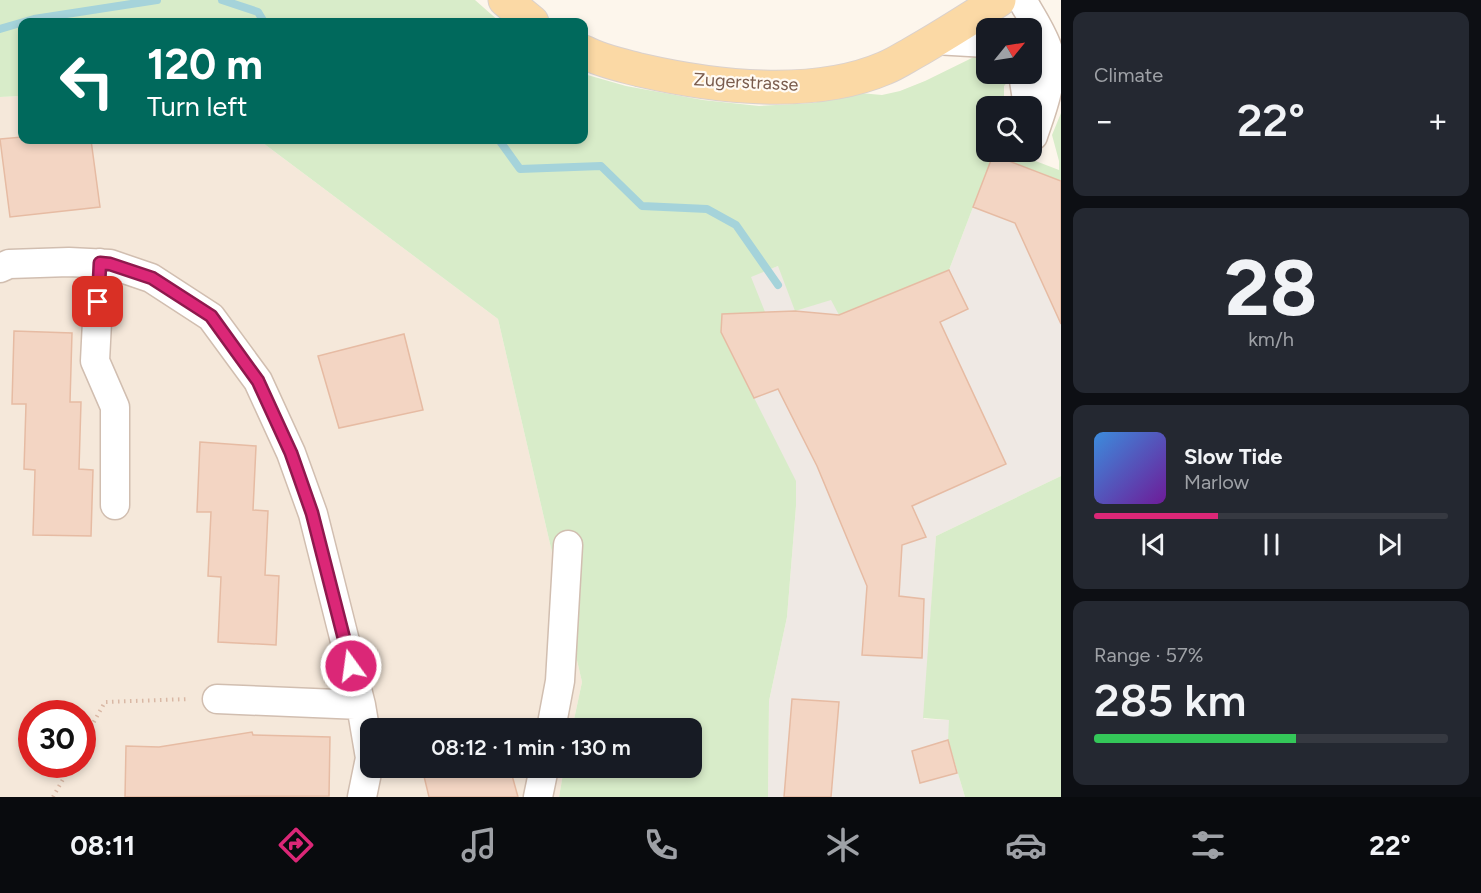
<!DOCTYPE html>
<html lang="en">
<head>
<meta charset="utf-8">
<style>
  :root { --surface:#171b24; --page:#242831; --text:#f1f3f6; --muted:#9ea1a6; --line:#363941; --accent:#db2777 }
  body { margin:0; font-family:Figtree,sans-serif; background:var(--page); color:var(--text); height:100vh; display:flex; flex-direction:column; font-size:22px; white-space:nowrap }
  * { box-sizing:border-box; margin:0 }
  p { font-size:20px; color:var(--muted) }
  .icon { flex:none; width:33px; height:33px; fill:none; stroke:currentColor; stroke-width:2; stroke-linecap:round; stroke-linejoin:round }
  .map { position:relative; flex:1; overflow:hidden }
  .panel { display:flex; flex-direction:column; gap:12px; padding:12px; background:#0d0f14; width:420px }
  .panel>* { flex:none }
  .top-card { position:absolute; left:18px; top:18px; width:570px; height:126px; border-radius:12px; box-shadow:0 3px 9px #0003; background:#00695c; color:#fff; overflow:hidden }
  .needle { width:39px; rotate:60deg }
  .tools { position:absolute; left:976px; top:18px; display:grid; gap:12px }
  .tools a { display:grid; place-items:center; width:66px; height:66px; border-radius:12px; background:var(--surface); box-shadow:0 3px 9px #0003; font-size:30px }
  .speed { position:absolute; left:18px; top:700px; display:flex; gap:12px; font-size:30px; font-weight:700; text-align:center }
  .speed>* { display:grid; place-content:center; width:78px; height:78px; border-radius:50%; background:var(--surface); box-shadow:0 3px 9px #0003; line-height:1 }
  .speed .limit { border:9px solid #d22; background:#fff; color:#111 }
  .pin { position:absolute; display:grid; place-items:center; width:51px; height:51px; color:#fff; margin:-26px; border-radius:12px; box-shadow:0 3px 9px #0006 }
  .me { position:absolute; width:66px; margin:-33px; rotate:346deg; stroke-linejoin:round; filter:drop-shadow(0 0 4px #0008) }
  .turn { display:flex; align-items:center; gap:21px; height:126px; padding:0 30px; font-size:27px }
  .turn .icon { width:78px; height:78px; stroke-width:2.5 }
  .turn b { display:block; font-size:42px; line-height:51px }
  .big { font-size:45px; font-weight:600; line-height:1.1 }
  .panel .card { flex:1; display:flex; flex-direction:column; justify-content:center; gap:9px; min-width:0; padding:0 21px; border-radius:12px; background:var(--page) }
  .panel .dial { align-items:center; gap:0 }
  .dial b { font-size:78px; line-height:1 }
  .song { display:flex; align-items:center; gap:18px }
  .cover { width:72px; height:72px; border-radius:9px; background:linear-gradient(135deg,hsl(210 70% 55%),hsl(280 70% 35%)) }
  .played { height:6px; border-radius:3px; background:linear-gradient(90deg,var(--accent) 35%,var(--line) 35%) }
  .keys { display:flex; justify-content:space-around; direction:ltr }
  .heat { display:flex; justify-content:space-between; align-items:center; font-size:33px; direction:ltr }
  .charge { height:9px; border-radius:4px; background:linear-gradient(90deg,#34c759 57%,var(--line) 0) }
  .trip { position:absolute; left:360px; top:718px; width:342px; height:60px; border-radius:12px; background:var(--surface); box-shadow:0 3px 9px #0003; font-weight:600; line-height:60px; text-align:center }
  .tabs { display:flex; height:96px; justify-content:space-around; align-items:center; background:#090b0e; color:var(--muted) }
  .tabs .icon { width:42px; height:42px }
  .tabs .selected { color:var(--accent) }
  .tabs b { font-size:27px; color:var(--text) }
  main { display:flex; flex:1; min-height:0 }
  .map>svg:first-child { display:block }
  .residential { fill:#f5e8da; fill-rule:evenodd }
  .industrial { fill:#efe9e4 }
  .green { fill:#d8ecc9 }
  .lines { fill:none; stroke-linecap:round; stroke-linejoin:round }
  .stream { stroke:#a5d3da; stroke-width:8 }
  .building { fill:#f3d5c3; stroke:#e6bba3; stroke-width:1.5 }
  .minor-casing { stroke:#d1beb0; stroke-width:31 }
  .major-casing { stroke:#dad1cd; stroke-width:35 }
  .path { stroke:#d9b8a5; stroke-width:4; stroke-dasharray:1.5 4.5; stroke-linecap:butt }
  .minor { stroke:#fff; stroke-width:28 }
  .major { stroke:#fbd9a5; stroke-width:33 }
  .route-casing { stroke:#8e194d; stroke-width:15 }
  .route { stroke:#db2777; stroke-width:10 }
  .labels { text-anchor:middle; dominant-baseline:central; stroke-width:4.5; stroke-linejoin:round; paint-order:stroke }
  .street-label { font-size:18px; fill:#7a5c4d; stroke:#fffaf3 }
</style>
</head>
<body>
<main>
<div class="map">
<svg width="1061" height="797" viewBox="0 0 1061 797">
  <rect width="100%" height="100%" fill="#fdf6ec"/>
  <!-- residential -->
  <path class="residential" d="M22 96V140H259L498 319 582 682 572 729H370V768H564L559 797H0V97ZM32 714H82V765H32Z"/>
  <!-- industrial -->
  <path class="industrial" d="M993 155 1061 181V476L936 536 924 719 950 720 948 740 965 797H768L769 701 787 617 796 506 721 332 722 314 751 276 778 266 832 300 949 270Z"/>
  <!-- green -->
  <path class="green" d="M0 0H475L500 22H22V96L0 97Z
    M978 55H987V74H1011L1013 76 1004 86V106H987V152H1012L1059 170V161L1052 135 1061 113V181L993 155 949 270 839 315 831 300 795 311 778 266 751 277 765 312 722 314 721 332 796 481V506L787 617 769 701 768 797H559L564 768H692V729H572L582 682 498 319 259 140H584V74L626 86 703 100 759 106 813 103 860 93 882 95 900 91 925 81Z
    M1061 476V797H965L948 740 949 720 923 718 936 536Z"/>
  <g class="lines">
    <!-- stream -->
    <path class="stream" d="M222 0 258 12 264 22
      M0 29 34 19 157 0
      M499 140 520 169 601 166 642 206 707 209 736 225 778 285"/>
  </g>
  <!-- building -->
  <path class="building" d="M22 137V140H91L100 207 10 217 0 139Z
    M993 155 1061 181V324L1015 223 973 207Z
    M949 270 968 309 940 322 1006 464 912 506 926 537 902 545 899 596 924 599 922 658 862 655 867 586 817 466 778 389 754 398 721 332 722 314 795 311 839 315Z
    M14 331 72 333 70 402H81L79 469 93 470 91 536 33 535 35 470 24 469 26 404H12Z
    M404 334 423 410 339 428 318 356Z
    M200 442 256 446 253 510 268 511 265 575 279 576 276 645 218 642 221 577 208 576 211 512H197Z
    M792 699 839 702 831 797H784Z
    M252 732 253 735 330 737 329 796 125 797 126 746 159 747Z
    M948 740 957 773 920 783 912 751Z
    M422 768H510L518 797H429Z"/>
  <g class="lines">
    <defs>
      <path id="minor" d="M1022 0C1030 14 1044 35 1048 50 1055 78 1042 109 1033 136
        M935 40 987 43
        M1023 74 1028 106
        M100 263 95 361 115 407V505
        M0 268 9 264 69 262 110 264 151 278 211 317 258 381 291 453 313 514 361 705 370 758 362 797
        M217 699 361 705
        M551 729 560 681 568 545
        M538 797 544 768"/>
      <path id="major" d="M505 0 532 22
        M584 52C601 61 621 65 640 70 714 87 813 99 885 68 895 64 904 58 913 53 943 36 971 18 999 0"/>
    </defs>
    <!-- minor casing -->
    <use href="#minor" class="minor-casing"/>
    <!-- major casing -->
    <use href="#major" class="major-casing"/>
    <!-- path -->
    <path class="path" d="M82 743 105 702 189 699
      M53 797 71 765"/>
    <!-- minor -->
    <use href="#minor" class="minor"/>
    <!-- major -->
    <use href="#major" class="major"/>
  </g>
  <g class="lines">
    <defs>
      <path id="route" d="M98 302 100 263 110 264 152 278 211 316 258 381 291 453 312 513 351 666"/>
    </defs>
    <!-- route casing -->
    <use href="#route" class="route-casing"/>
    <!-- route -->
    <use href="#route" class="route"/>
  </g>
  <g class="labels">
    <!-- street labels -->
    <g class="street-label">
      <text transform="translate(746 82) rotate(3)">Zugerstrasse</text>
    </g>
  </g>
</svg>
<div class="tools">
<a><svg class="needle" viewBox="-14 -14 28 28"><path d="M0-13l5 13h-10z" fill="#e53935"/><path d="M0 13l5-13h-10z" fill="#9ea1a6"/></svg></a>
<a><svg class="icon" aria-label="search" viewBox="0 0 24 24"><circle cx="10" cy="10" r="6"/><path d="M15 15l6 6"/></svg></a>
</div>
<div class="speed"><div class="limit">30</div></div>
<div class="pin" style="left:98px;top:302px;background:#d93025"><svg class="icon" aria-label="arrive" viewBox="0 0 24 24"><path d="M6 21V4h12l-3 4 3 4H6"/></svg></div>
<svg class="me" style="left:351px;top:666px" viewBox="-20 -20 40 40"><circle r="17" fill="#db2777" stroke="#fff" stroke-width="3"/><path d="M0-11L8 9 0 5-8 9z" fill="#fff"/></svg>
<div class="trip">08:12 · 1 min · 130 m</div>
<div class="top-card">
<div class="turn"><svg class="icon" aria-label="left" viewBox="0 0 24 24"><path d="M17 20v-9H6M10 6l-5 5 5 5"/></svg><div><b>120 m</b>Turn left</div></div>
</div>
</div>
<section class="panel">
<div class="card"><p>Climate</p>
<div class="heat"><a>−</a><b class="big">22°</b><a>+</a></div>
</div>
<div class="card dial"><b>28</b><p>km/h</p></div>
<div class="card">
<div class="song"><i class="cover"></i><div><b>Slow Tide</b><p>Marlow</p></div></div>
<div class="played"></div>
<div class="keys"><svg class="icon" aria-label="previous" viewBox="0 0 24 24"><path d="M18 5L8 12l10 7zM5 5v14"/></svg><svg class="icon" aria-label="pause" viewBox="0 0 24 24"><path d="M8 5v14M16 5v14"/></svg><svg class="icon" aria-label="next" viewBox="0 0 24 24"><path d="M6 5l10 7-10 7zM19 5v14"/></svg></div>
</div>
<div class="card"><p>Range · 57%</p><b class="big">285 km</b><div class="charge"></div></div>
</section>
</main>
<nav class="tabs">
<b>08:11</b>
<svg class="icon selected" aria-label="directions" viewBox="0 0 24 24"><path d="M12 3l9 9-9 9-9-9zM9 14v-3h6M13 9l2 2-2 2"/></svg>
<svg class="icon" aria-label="music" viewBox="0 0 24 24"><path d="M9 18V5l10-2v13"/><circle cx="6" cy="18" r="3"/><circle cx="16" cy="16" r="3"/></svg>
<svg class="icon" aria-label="phone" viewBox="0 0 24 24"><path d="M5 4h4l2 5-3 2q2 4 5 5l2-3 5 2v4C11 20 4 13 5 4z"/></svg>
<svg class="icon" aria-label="climate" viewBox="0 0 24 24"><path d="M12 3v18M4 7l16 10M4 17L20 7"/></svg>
<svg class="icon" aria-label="car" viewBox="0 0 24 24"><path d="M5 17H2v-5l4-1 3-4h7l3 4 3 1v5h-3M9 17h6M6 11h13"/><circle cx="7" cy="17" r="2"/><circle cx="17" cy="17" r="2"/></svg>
<svg class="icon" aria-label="filters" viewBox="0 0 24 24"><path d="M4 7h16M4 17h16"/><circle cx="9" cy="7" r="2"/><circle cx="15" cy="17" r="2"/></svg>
<b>22°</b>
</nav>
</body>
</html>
